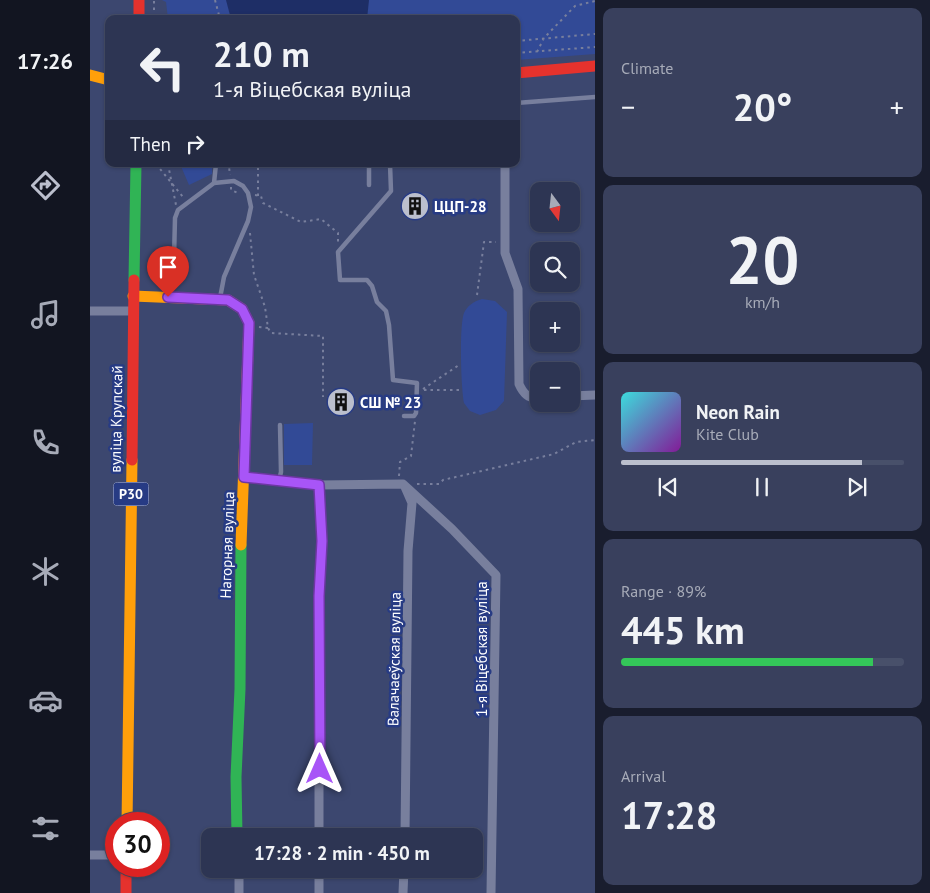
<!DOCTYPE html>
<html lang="en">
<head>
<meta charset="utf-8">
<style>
  :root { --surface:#2d3553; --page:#39405d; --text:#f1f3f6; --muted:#a7abb8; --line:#48506a; --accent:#bbbfcd }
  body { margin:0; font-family:"PT Sans",sans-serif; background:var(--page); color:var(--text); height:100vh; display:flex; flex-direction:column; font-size:19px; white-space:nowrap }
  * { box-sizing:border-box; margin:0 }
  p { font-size:16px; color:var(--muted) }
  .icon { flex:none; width:28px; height:28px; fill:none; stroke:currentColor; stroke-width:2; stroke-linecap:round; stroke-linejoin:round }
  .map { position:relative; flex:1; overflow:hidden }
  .details { display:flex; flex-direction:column; gap:8px; padding:8px; background:#191d2e; width:335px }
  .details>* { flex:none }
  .banner { position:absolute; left:15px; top:15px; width:415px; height:152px; border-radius:10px; box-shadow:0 1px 4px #0004,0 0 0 1px var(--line); background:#2d3553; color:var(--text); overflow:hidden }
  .needle { width:32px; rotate:165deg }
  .fabs { position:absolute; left:440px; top:182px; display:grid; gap:10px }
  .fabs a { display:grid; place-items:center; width:50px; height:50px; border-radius:10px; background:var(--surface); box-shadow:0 1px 4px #0004,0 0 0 1px var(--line); font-size:25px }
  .speed { position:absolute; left:15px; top:812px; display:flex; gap:10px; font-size:25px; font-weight:700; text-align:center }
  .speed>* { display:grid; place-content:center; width:65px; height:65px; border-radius:50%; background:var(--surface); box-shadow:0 1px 4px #0004,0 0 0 1px var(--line); line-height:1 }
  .speed .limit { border:8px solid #d22; background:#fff; color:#111 }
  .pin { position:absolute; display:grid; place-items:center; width:42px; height:42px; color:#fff; margin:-51px -21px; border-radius:50% 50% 50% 0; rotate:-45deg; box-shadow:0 0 5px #0007 }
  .pin .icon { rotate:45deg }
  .me { position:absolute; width:55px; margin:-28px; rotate:0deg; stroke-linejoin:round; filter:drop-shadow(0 0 4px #0008) }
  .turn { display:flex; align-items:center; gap:18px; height:105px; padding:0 25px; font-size:22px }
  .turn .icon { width:65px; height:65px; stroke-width:2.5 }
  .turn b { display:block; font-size:35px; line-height:42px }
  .then { display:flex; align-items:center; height:48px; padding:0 25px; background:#0003; gap:10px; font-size:19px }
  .big { font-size:38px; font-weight:600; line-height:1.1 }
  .details .tile { flex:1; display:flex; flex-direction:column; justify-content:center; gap:8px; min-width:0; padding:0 18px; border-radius:10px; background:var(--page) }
  .details .dial { align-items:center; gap:0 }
  .dial b { font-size:65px; line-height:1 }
  .song { display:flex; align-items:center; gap:15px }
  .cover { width:60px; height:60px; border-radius:8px; background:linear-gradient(135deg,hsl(180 70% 55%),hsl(290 70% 35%)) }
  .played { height:5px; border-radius:2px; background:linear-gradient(90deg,var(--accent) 85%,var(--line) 85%) }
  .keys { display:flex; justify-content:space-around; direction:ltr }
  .heat { display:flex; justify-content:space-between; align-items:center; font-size:28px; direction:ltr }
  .charge { height:8px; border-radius:4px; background:linear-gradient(90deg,#34c759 89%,var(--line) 0) }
  .trip { position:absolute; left:111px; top:828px; width:282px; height:50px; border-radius:10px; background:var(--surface); box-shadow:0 1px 4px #0004,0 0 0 1px var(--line); font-weight:600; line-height:50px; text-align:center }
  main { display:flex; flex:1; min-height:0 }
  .tab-bar { display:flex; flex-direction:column; width:90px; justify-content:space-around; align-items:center; background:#121521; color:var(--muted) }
  .tab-bar .icon { width:35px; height:35px }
  .tab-bar .current { color:var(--accent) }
  .tab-bar b { font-size:22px; color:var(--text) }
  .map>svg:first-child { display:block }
  .green { fill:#324a96 }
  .water { fill:#1e2e66 }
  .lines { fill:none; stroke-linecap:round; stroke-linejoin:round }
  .path { stroke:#787f9d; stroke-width:2; stroke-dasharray:2.5 4; stroke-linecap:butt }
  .lane { stroke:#787f9d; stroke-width:4.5 }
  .street { stroke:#787f9d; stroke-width:9 }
  .fast { stroke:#30b455; stroke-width:11 }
  .slow { stroke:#ff9f0a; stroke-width:11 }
  .jam { stroke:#e5322d; stroke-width:11 }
  .route-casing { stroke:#6d37a1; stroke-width:12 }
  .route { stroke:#a855f7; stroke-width:9 }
  .labels { text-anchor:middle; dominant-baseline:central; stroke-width:5; stroke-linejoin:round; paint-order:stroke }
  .shield { fill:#273b84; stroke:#bec4da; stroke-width:1 }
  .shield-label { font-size:14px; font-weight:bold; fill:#fff }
  .poi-label { font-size:15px; font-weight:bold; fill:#fff; stroke:#273b84; text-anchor:start }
  .street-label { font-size:15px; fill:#fff; stroke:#273b84 }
</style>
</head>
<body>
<main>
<nav class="tab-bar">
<b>17:26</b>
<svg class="icon current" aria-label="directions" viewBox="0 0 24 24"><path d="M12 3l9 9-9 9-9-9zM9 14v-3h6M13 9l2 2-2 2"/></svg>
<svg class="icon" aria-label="music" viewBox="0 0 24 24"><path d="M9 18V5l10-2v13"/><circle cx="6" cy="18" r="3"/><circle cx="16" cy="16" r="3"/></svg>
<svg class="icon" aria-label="phone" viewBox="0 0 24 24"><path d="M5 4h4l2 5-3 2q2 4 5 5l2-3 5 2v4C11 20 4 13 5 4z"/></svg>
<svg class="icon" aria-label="climate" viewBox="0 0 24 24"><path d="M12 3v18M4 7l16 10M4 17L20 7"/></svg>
<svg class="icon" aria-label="car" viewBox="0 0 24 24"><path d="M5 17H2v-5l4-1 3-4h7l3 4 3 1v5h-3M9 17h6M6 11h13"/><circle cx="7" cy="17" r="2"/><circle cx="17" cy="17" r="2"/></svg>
<svg class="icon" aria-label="filters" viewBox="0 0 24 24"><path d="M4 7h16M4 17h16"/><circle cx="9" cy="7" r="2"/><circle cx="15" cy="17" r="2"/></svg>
</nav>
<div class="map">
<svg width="505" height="893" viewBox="0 0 505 893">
  <rect width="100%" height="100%" fill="#3c476f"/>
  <!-- green -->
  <path class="green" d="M72 0H505V54L426 60V19H78L76 2Z
    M90 164H122V174L99 185Z
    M392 299 405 301 417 312 414 401 406 410 390 415 380 411 374 403C371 388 369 326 374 313 377 306 384 301 392 299Z
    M223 423 222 465H194V424Z"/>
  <!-- water -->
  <path class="water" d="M136 0H279L277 19H141Z"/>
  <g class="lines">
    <!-- path -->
    <path class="path" d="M125 0 130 19
      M64 1V19
      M426 41 505 34
      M447 52 454 38 485 6 505 1
      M426 53 505 47
      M17 60 19 59
      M66 164 93 197
      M78 164 86 205
      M135 164 139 167 140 175
      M141 187V190L150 194
      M165 195 171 196 173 203 211 222 231 219 248 233V242
      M168 196V164
      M160 233 164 275 175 307 178 328 181 333 233 336V397
      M387 295 394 242H406
      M169 327 178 328
      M333 389 369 365
      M334 390H369
      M309 476 310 462 321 456 325 421
      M327 484H349L353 480 464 454 486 442 505 440"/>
    <!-- lane -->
    <path class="lane" d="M426 103 505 97
      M18 117 19 113
      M300 164 301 191 248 252 250 280H277L282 286 287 302 296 311 299 325 303 380 327 383 326 413 324 416H314
      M124 183 126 164
      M279 185V164
      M78 296V273L84 258 85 218 88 210 124 183 144 181 153 186 158 193 161 207 158 221 134 277 130 298
      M189 480 191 472 190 425"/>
    <!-- street -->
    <path class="street" d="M415 164V253L428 289 429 384C433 393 438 399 449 398
      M0 311H43
      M481 396 505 395
      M154 477 229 485 313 484 362 529 406 575 401 893
      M315 487 322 503 318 551 315 836
      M229 836V596L232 541 229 485
      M0 855H26
      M149 893V869
      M229 893V869
      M313 893 314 869"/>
    <!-- fast -->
    <path class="fast" d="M44 280 46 164
      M147 836 146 777 150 689 151 545"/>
    <!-- slow -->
    <path class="slow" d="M0 75 19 80
      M43 296 138 300 152 309 159 323 151 545
      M37 824 42 460"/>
    <!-- jam -->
    <path class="jam" d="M49 0V19
      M426 73 505 66
      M42 460 44 280
      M36 866V893"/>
  </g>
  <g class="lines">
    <defs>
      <path id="route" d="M78 297 138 300 152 309 159 323 154 477 229 485 232 541 229 596 230 769"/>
    </defs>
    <!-- route casing -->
    <use href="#route" class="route-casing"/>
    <!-- route -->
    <use href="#route" class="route"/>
  </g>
  <!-- icons -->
  <defs>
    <symbol id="building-disc" viewBox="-11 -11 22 22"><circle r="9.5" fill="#bbbfcd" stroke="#273b84"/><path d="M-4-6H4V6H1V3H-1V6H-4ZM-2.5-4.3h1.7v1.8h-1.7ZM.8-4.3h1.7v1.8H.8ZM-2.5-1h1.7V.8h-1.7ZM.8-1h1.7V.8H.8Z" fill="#111"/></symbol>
  </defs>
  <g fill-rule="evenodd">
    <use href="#building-disc" x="309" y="190" width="32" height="32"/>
    <use href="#building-disc" x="235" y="386" width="32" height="32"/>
  </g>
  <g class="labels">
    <!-- shield labels -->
    <rect class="shield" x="23.5" y="482.5" width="35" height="23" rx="4"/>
    <g class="shield-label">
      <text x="41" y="494">Р30</text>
    </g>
    <!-- poi labels -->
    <g class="poi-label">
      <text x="344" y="206">ЦЦП-28</text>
      <text x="270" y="402">СШ № 23</text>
    </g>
    <!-- street labels -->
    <g class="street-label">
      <text transform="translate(26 419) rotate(-89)">вуліца Крупскай</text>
      <text transform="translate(137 545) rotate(-88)">Нагорная вуліца</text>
      <text transform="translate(391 649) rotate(-90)">1-я Віцебская вуліца</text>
      <text transform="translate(304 659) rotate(-89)">Валачаеўская вуліца</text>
    </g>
  </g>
</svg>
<div class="fabs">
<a><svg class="needle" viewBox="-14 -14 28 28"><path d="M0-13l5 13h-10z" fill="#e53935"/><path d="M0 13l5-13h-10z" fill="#a7abb8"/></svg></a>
<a><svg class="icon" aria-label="search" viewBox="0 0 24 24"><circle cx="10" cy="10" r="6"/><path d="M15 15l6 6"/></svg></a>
<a>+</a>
<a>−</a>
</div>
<div class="speed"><div class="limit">30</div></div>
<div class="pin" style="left:78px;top:297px;background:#d93025"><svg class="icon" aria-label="arrive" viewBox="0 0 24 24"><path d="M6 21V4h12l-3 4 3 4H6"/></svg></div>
<svg class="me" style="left:230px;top:769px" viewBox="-20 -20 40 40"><path d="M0-17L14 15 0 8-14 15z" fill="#a855f7" stroke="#fff" stroke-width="4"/></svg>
<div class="trip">17:28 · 2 min · 450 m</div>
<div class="banner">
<div class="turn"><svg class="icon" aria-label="left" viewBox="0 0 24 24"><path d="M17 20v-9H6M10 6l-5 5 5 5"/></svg><div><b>210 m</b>1-я Віцебская вуліца</div></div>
<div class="then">Then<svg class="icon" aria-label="right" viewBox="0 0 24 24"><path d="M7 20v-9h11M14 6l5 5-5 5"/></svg></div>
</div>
</div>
<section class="details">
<div class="tile"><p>Climate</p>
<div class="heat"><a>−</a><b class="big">20°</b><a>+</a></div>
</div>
<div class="tile dial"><b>20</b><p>km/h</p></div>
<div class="tile">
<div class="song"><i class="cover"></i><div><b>Neon Rain</b><p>Kite Club</p></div></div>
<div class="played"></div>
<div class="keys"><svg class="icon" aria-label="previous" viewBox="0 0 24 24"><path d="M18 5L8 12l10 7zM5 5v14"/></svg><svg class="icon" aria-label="pause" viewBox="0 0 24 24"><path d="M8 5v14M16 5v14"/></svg><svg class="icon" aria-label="next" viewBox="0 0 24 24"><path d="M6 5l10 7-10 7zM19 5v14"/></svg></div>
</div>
<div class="tile"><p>Range · 89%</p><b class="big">445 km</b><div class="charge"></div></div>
<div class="tile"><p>Arrival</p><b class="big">17:28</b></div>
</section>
</main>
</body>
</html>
